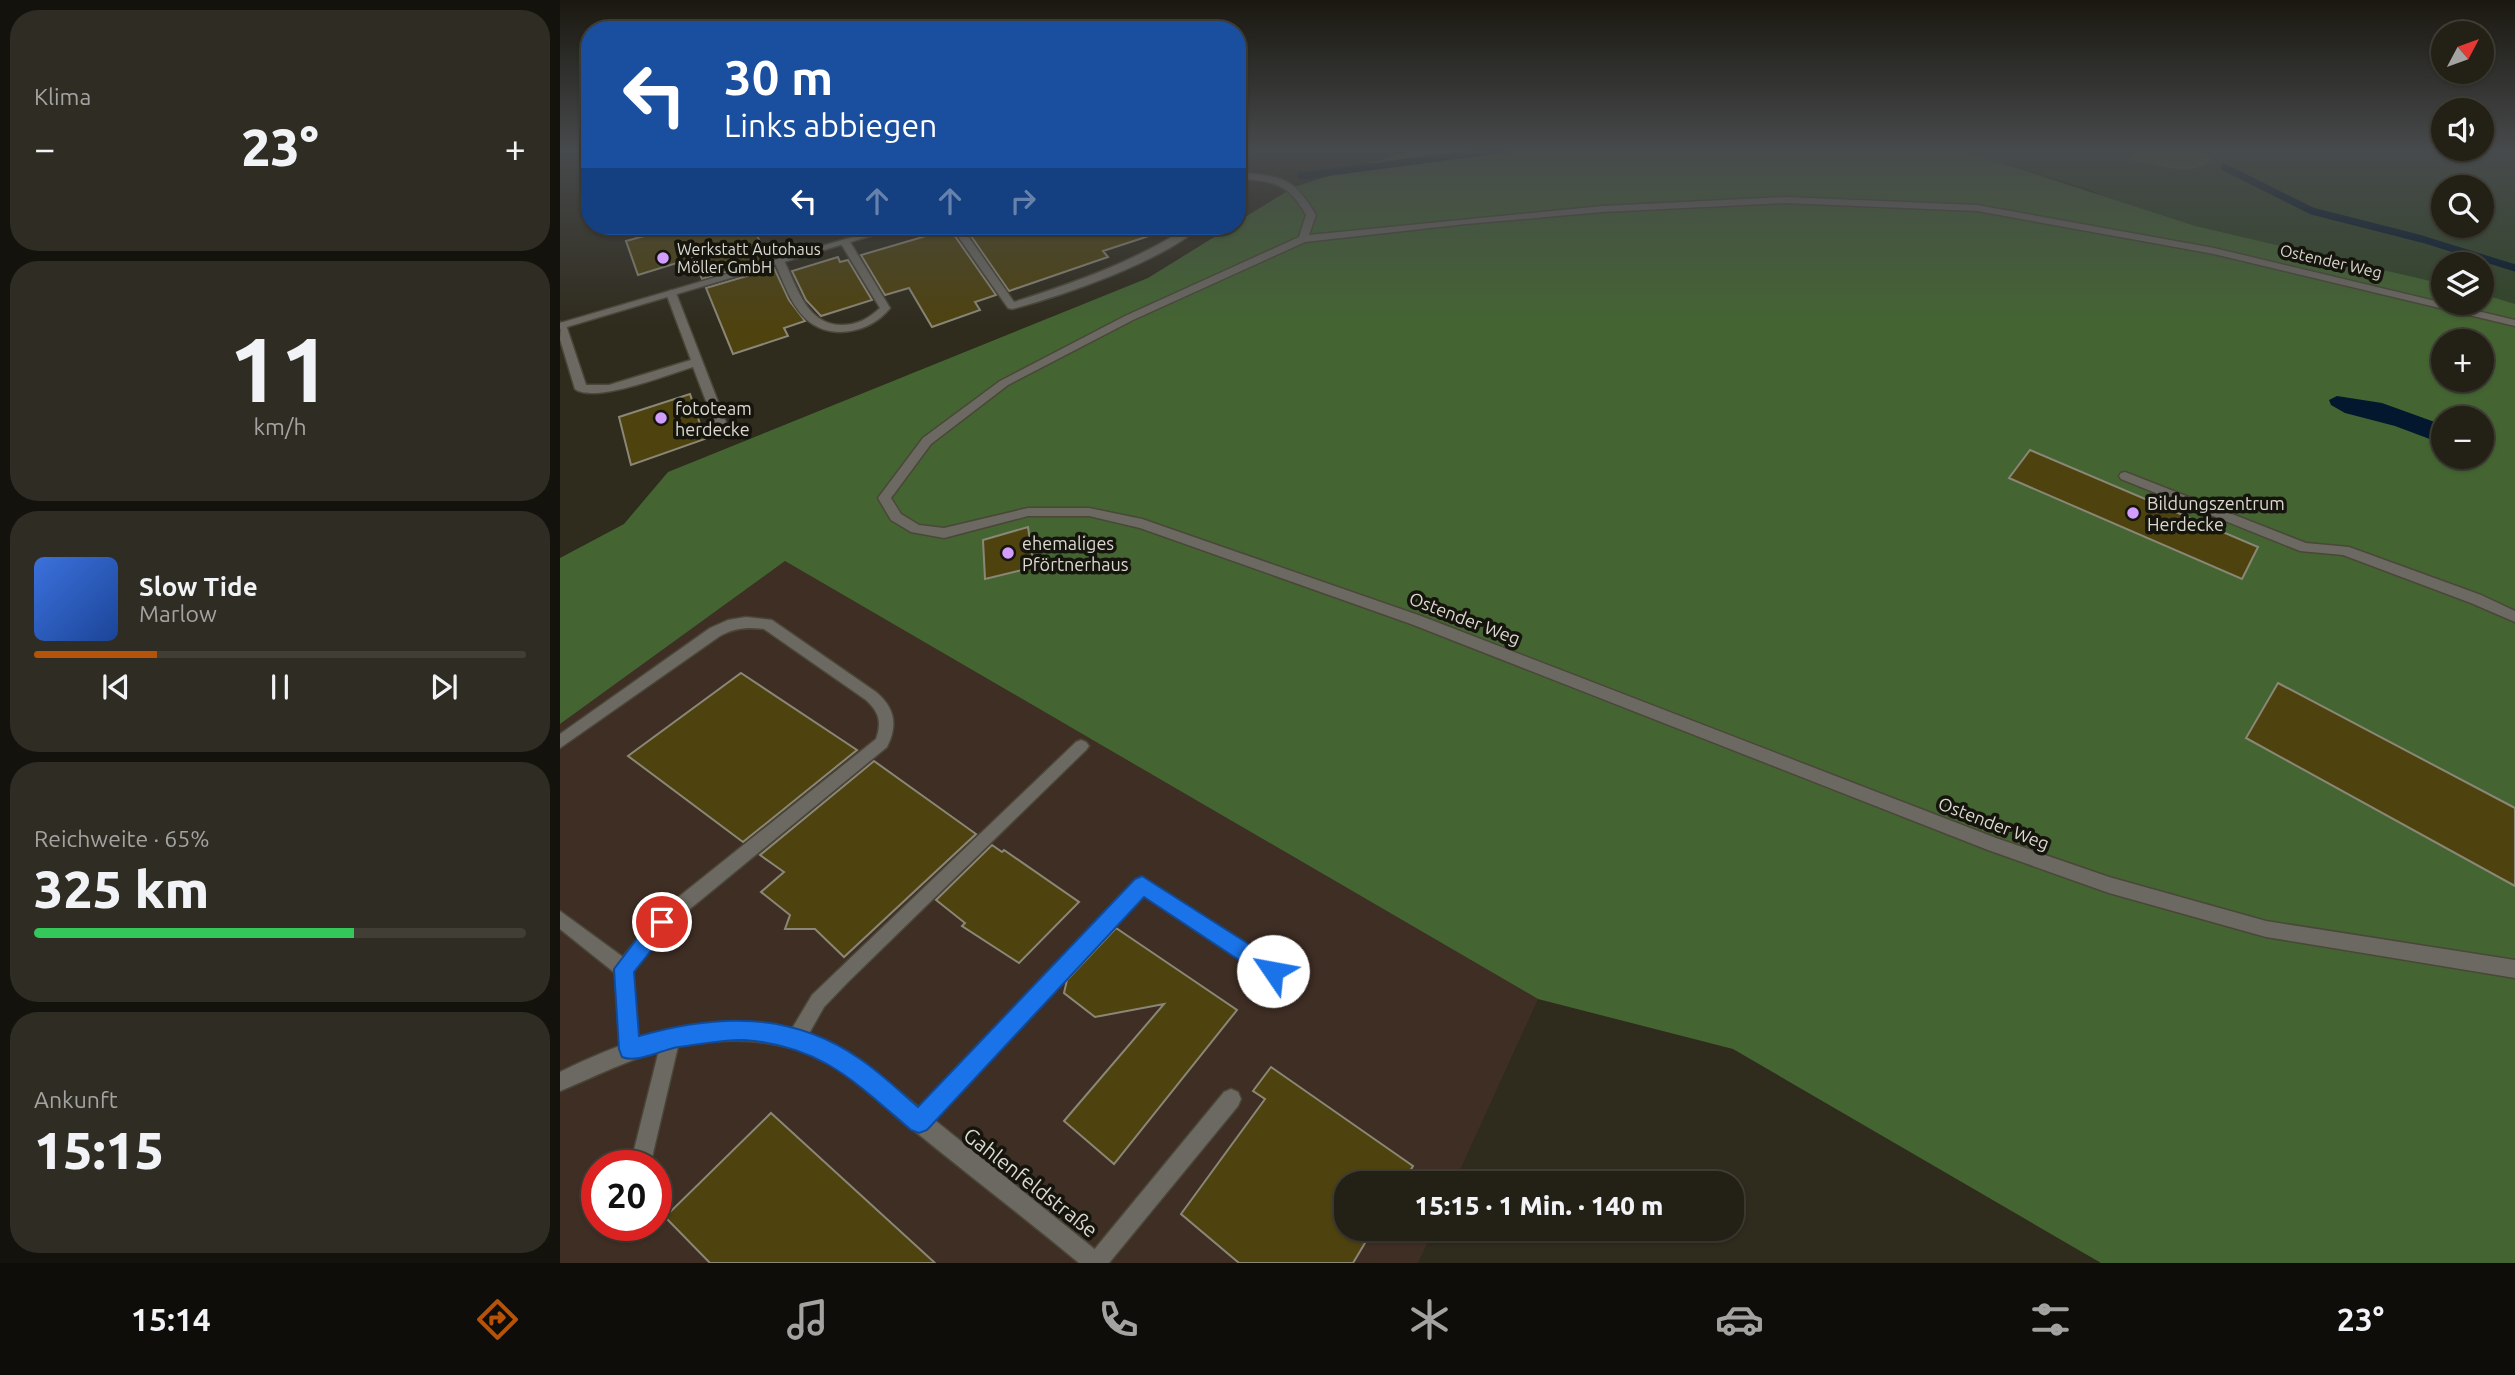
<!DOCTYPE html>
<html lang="de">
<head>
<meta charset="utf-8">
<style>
  :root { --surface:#232016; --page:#2f2d23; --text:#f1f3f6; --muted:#a3a3a1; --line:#403e35; --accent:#b45309 }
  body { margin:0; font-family:Ubuntu,sans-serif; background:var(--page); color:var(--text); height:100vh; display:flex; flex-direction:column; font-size:26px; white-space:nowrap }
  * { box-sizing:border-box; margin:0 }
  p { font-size:23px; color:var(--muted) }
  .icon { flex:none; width:38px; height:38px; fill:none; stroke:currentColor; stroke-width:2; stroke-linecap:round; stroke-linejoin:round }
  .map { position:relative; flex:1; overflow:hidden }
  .side { display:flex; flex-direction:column; gap:10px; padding:10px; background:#13120c; width:560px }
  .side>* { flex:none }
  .banner { position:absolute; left:21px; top:21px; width:665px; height:214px; border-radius:28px; box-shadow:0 2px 5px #0004,0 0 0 2px var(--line); background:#1a4fa0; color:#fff; overflow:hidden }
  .needle { width:46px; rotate:49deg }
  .tools { position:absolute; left:1871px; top:21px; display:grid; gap:14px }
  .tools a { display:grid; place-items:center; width:63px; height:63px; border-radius:50%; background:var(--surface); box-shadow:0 2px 5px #0004,0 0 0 2px var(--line); font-size:35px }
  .speed { position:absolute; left:21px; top:1150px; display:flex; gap:14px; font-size:35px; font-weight:700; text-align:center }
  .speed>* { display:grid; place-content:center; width:91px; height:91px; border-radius:50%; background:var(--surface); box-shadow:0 2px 5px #0004,0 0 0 2px var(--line); line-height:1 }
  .speed .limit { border:10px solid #d22; background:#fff; color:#111 }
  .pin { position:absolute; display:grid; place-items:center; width:60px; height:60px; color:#fff; margin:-30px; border:4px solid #fff; border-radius:50%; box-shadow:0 2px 7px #0007 }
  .me { position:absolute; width:77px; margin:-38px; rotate:303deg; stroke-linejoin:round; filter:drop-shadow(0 0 5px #0008) }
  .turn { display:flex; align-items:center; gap:24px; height:147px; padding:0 28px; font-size:32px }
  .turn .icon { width:91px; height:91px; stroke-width:2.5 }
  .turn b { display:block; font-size:49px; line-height:60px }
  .lanes { display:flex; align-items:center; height:66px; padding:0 28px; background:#0003; justify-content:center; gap:35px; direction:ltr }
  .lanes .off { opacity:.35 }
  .big { font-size:52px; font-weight:800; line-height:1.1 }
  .side .widget { flex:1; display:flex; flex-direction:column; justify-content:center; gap:10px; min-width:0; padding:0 24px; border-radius:28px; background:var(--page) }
  .side .dial { align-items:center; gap:0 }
  .dial b { font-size:91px; line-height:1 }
  .song { display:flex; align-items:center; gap:21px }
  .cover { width:84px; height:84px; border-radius:10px; background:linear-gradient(135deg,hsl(220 70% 55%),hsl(220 70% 35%)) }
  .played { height:7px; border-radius:4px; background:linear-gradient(90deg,var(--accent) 25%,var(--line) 25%) }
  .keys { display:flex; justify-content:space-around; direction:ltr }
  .heat { display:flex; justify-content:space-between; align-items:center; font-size:38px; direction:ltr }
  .charge { height:10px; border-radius:5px; background:linear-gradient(90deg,#34c759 65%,var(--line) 0) }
  .trip { position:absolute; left:774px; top:1171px; width:410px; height:70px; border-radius:28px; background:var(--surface); box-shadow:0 2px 5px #0004,0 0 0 2px var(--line); font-weight:800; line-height:70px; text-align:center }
  .menu { display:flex; height:112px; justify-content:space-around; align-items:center; background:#0e0d09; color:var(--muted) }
  .menu .icon { width:49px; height:49px }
  .menu .selected { color:var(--accent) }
  .menu b { font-size:32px; color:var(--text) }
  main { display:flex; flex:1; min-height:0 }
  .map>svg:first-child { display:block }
  .commercial { fill:#3f2e24; fill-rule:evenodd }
  .green { fill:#314527; fill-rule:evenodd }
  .forest { fill:#446532; fill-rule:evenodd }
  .water { fill:#03182e }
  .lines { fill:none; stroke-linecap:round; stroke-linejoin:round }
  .stream { stroke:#03182e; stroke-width:7 }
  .building { fill:#4e420f; stroke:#8b8777; stroke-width:2 }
  .service-casing { stroke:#4a4739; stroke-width:3 }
  .minor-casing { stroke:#4a4739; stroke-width:3 }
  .service { fill:#6c6962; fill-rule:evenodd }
  .minor { fill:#6c6962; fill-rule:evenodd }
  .route { fill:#1a73e8; stroke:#114b97; stroke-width:2 }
  .poi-dot { fill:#d29dfd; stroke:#15140d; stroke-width:2.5 }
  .labels { text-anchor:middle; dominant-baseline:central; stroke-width:7; stroke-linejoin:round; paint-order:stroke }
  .far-poi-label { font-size:16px; fill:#dad8cf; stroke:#15140d; text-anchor:start }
  .far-street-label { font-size:16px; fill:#dad8cf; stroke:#15140d }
  .poi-label { font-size:18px; fill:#dad8cf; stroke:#15140d; text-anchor:start }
  .street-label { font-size:18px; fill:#dad8cf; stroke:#15140d }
  .near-street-label { font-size:21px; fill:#dad8cf; stroke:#15140d }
</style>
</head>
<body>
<main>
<section class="side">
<div class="widget"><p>Klima</p>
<div class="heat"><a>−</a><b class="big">23°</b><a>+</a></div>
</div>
<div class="widget dial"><b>11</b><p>km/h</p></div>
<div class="widget">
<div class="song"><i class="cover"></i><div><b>Slow Tide</b><p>Marlow</p></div></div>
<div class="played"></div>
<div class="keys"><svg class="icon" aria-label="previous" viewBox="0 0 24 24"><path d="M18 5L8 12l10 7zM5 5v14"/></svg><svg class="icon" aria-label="pause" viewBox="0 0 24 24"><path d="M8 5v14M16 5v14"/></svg><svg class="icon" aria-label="next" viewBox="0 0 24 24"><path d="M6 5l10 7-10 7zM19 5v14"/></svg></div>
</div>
<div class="widget"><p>Reichweite · 65%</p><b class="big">325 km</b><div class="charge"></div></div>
<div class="widget"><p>Ankunft</p><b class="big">15:15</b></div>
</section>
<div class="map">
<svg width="1955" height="1263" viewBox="0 0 1955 1263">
  <rect width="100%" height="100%" fill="#2f2b1d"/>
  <!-- commercial -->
  <path class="commercial" d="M225 561 978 999 894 1183H786V1228L874 1229 858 1263H0V724ZM37 1166H96V1225H37Z"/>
  <!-- green -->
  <path class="green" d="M1398 149H1955V320L1646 247 1531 190ZM1883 187H1922V226H1883ZM1883 264H1922V303H1883Z"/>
  <!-- forest -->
  <path class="forest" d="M855 149H1398L1635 226 1883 284V303H1922V294L1955 304V1263H1541L1173 1049 978 999 225 561 0 724V558L64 524 108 472 588 278 672 226H677V222L734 187ZM1883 341H1922V380H1883ZM1883 418H1922V457H1883Z
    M1574 149H1643L1652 160C1632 179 1592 163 1567 159Z"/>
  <!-- water -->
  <path class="water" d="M1777 396 1822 403 1883 425V444L1835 426 1785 413 1771 405 1769 400Z"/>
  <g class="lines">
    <!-- stream -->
    <path class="stream" d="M1664 167 1752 211 1862 239 1955 268
      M741 176 947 149"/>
  </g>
  <!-- building -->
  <path class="building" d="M121 226H192L209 259 142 279 133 258 78 275 66 241Z
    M404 226H591L598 233 543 251 548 257 449 291Z
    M390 229 436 295 415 302 420 310 372 327 349 288 325 295 301 255Z
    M278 257 280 262 288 260 312 300 261 316 246 300 232 271Z
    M214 268 229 300 245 321 224 328 228 336 173 354 146 288Z
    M130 394 145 439 71 465 59 417Z
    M1470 450 1698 547 1682 579 1449 478Z
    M468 527 474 567 425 579 423 540Z
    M181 673 297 750 183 842 68 756Z
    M1718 683 1955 808V886L1686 738Z
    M314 761 416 834 284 957 255 929H225L230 915 201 892 224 872 200 855Z
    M432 845 442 852 444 850 519 902 459 963 402 926 405 923 376 900Z
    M556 928 677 1010 554 1164 504 1121 604 1004 535 1017 504 993 507 980Z
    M711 1067 853 1166 843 1183H786V1228H814L793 1263H679L621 1214 705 1099 693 1091Z
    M211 1113 375 1263H150L105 1217Z"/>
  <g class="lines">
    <defs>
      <path id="service" d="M677 172C720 177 733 175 756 215L749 235 1042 206 1226 197 1417 205 1654 248 1955 320V326L1654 254 1417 211 1226 203 1042 212 906 224 745 242 573 320 448 385 371 444 331 498 341 514 359 525 384 528 468 508H529L582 519 861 616 1436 838 1549 877 1706 921 1955 960V978L1706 937 1549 893 1428 850 851 624 580 528 529 516H468L384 538 351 532 331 520 318 498 363 438 440 381 565 316 739 237 746 215C727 181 713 182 677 178Z
        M391 226H401L454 302C513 283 571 263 623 230L600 231 593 226H641C603 261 502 296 452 309L448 308Z
        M285 239 290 242 330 308C311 332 271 342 246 319 230 304 223 280 214 261L223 259C237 285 245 324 281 325 297 325 308 319 320 308L280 242Z
        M111 290 116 293 169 430 167 433 163 434 157 430 133 367C109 374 35 404 15 389L0 339 1 322 6 325 26 385H49L131 360 106 293Z
        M1565 472 1746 543 1789 547 1921 595 1955 611V622L1911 603 1783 555 1740 551 1561 479 1559 476 1561 473Z
        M186 617 212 620 316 692C335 708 338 725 327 747L108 927 73 972 78 1049 76 1056 69 1058 62 1056 60 1049 55 973 0 929V911L63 957 96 915 316 739C322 722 319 712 306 700L204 629C187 627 175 628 160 636L0 748V734L150 628 168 620Z
        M521 740 526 742 529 746 526 750 288 982 264 1007 243 1044 236 1046 229 1044 227 1037 252 995 516 742Z
        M582 877 719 965 722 971 719 977 713 980 707 977 583 895 366 1129 359 1132 352 1129 349 1122 352 1115 576 880Z
        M111 1029 118 1031 120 1038 90 1166H70L102 1038 104 1031Z
        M671 1089 678 1092 681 1099 678 1106 549 1263H526L529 1256 664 1092Z"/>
      <path id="minor" d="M330 226H344L0 329V323Z
        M183 1022C230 1027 257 1037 299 1059L543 1256 546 1263H519C466 1219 411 1177 357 1133 323 1105 293 1070 250 1054 217 1042 181 1038 146 1042 91 1047 49 1071 0 1091V1072C61 1042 114 1024 183 1022Z"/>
    </defs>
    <!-- service casing -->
    <use href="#service" class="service-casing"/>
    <!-- minor casing -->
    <use href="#minor" class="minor-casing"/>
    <!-- service -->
    <use href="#service" class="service"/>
    <!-- minor -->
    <use href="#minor" class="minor"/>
  </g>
  <!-- sky -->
  <linearGradient id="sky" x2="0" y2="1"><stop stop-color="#1a1810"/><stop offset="0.46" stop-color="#474a4c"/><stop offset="1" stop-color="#474a4c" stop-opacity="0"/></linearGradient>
  <rect width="1955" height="326" fill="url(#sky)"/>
  <!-- route -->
  <path class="route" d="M582 876 720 964 723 971 720 978 713 980 706 978 584 897 367 1130 359 1133 351 1130C296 1083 261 1045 184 1040 163 1039 140 1045 119 1047 102 1049 78 1064 62 1057L59 1049 54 969 95 915 102 912 109 915 112 922 109 928 74 972 79 1036C156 1014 231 1011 300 1059 321 1073 339 1091 358 1107L575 879Z"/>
  <!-- markers -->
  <g class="poi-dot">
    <circle cx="103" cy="258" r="7"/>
    <circle cx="101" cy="418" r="7"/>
    <circle cx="1573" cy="513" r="7"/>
    <circle cx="448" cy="553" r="7"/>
  </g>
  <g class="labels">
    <!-- far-poi labels -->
    <g class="far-poi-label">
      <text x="117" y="249">Werkstatt Autohaus<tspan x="117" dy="18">Möller GmbH</tspan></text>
    </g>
    <!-- far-street labels -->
    <g class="far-street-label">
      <text transform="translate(1771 261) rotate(13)">Ostender Weg</text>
    </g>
    <!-- poi labels -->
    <g class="poi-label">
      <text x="115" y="408">fototeam<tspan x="115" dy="21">herdecke</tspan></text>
      <text x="1587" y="503">Bildungszentrum<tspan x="1587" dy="21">Herdecke</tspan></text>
      <text x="462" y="543">ehemaliges<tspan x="462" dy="21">Pförtnerhaus</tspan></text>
    </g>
    <!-- street labels -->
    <g class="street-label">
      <text transform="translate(905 618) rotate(21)">Ostender Weg</text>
      <text transform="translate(1434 823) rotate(21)">Ostender Weg</text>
    </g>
    <!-- near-street labels -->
    <g class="near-street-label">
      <text transform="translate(471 1182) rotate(38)">Gahlenfeldstraße</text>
    </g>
  </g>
</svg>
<div class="tools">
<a><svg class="needle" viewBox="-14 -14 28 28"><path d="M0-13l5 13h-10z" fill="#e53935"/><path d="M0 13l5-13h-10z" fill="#a3a3a1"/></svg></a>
<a><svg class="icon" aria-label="sound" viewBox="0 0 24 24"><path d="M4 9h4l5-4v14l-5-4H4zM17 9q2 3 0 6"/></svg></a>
<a><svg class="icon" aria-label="search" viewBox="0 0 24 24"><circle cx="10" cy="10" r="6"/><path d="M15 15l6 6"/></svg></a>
<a><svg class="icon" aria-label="layers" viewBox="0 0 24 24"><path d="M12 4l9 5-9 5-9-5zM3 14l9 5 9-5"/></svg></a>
<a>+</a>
<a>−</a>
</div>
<div class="speed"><div class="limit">20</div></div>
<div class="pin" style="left:102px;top:922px;background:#d93025"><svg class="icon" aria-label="arrive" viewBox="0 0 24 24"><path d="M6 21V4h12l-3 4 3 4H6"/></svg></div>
<svg class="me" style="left:713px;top:971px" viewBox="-20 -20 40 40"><circle r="19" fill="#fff"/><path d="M0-13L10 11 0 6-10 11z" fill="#1a73e8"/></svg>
<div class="trip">15:15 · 1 Min. · 140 m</div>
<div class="banner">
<div class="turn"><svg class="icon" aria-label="left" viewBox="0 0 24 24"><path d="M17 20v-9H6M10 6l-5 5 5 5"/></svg><div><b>30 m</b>Links abbiegen</div></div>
<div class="lanes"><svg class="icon" aria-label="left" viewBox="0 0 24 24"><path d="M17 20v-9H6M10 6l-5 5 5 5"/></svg><svg class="icon off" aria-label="ahead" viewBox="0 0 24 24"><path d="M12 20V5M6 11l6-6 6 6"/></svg><svg class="icon off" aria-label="ahead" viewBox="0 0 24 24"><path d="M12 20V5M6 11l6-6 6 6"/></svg><svg class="icon off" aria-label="right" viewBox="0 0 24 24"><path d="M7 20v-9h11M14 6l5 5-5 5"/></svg></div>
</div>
</div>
</main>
<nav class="menu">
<b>15:14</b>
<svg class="icon selected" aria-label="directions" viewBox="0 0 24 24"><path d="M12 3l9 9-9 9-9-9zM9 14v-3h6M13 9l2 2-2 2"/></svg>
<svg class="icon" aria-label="music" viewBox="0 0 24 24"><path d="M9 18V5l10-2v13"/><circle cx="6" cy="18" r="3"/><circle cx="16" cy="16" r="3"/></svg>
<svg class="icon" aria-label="phone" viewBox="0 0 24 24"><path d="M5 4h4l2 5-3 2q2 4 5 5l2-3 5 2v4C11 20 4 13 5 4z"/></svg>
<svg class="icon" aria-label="climate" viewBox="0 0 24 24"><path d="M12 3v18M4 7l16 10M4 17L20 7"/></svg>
<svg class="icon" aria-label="car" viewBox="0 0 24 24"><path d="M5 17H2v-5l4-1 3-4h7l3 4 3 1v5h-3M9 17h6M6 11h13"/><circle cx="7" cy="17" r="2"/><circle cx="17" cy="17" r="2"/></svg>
<svg class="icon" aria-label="filters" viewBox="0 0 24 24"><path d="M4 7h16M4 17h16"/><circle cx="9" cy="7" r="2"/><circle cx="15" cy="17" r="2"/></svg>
<b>23°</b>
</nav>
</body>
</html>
